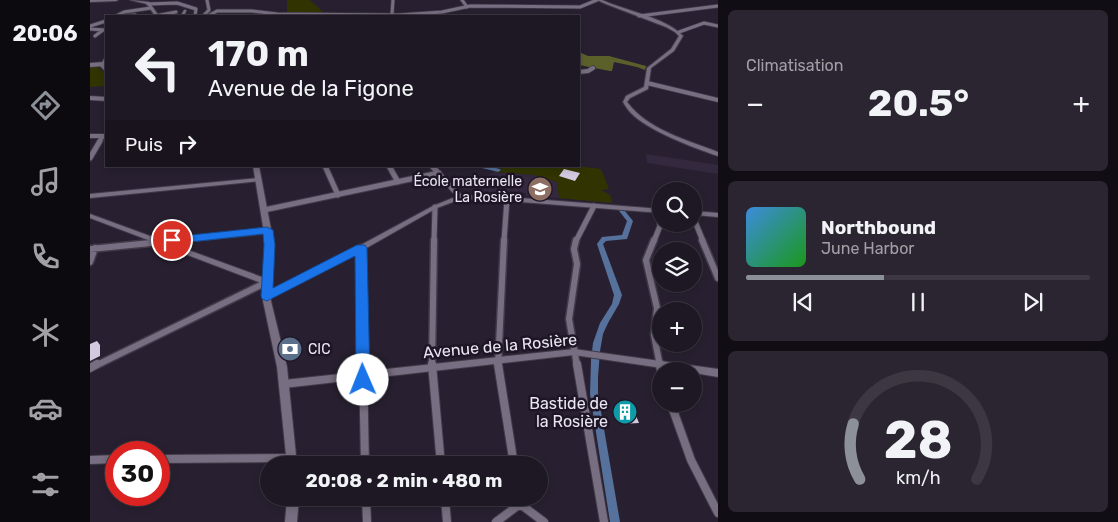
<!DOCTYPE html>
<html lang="fr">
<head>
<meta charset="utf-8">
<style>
  :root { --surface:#1e1824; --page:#2b2531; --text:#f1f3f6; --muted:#a1a0a6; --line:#3c3741; --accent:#8c9099 }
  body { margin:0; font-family:Rubik,sans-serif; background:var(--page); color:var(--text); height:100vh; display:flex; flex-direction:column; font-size:19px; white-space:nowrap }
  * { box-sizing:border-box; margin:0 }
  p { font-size:16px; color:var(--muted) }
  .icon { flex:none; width:28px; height:28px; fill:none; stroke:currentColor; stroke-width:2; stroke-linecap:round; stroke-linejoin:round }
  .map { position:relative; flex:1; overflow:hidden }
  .details { display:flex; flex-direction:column; gap:10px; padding:10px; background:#100d14; width:400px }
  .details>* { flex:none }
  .hud { position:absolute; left:15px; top:15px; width:475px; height:152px; border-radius:0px; box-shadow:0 2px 8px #0003,0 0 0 1px var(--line); background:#1e1824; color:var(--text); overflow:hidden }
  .buttons { position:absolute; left:562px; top:182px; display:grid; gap:10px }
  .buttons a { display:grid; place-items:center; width:50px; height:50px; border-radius:50%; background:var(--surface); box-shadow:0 2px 8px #0003,0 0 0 1px var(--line); font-size:25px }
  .speed { position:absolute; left:15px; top:441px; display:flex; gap:10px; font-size:25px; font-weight:700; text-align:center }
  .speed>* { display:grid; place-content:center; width:65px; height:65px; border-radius:50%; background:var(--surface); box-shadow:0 2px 8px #0003,0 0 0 1px var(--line); line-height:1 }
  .speed .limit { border:8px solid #d22; background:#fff; color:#111 }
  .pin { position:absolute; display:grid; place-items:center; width:42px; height:42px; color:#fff; margin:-21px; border:2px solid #fff; border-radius:50%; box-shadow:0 1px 5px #0007 }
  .me { position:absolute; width:55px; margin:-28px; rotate:359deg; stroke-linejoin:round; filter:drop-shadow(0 0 4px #0008) }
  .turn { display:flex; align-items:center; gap:18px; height:105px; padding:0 20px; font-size:22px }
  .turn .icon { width:65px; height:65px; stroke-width:2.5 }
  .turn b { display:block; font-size:35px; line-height:42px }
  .then { display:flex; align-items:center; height:48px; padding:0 20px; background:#0003; gap:10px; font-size:19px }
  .big { font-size:38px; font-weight:700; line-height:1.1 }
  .details .card { flex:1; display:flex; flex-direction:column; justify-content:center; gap:8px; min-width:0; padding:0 18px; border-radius:8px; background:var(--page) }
  .details .dial { align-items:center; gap:0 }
  .dial svg { height:130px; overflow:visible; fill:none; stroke:var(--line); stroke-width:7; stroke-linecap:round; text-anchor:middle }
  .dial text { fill:var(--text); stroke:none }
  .song { display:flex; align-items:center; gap:15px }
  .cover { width:60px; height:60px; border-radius:8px; background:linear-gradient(135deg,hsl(210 70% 55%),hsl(120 70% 35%)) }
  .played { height:5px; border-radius:2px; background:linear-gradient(90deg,var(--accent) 40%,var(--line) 40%) }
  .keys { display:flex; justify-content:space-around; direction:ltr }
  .heat { display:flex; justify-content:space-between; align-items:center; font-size:28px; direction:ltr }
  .trip { position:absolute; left:170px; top:456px; width:288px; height:50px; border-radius:25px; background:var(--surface); box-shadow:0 2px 8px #0003,0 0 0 1px var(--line); font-weight:700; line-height:50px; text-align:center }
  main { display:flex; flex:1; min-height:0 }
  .menu { display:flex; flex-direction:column; width:90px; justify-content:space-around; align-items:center; background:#0c0a0e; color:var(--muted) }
  .menu .icon { width:35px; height:35px }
  .menu .selected { color:var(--accent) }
  .menu b { font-size:22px; color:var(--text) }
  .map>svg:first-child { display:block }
  .built { fill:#33283e }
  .green { fill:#313400 }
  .forest { fill:#5b602b }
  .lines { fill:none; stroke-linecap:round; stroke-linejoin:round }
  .canal { fill:#56719c; fill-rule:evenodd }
  .building { fill:#d4cae0 }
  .pedestrian-casing { stroke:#413a48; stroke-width:4 }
  .minor-far4-casing { stroke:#413a48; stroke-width:4.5 }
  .minor-far3-casing { stroke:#413a48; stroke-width:5.5 }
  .minor-far2-casing { stroke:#413a48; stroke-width:7 }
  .minor-far1-casing { stroke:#413a48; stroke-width:9 }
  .minor-casing { stroke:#413a48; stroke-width:10 }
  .tertiary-casing { stroke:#413a48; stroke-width:2 }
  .secondary-casing { stroke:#413a48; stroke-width:2 }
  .pedestrian { stroke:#776e81; stroke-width:2.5 }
  .minor-far4 { stroke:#776e81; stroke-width:3 }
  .minor-far3 { stroke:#776e81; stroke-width:4 }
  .minor-far2 { stroke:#776e81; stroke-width:5 }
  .minor-far1 { stroke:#776e81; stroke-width:6 }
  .minor { stroke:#776e81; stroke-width:8 }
  .tertiary { fill:#776e81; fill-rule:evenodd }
  .secondary { fill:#776e81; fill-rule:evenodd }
  .route { fill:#1a73e8; stroke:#114b97 }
  .labels { text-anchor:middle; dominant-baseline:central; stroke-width:5; stroke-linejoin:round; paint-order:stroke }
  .poi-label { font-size:14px; fill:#ece6f2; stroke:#1e1626; text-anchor:end }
  .near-street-label { font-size:16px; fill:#ece6f2; stroke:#1e1626 }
  .near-poi-label { font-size:16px; fill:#ece6f2; stroke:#1e1626; text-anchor:end }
</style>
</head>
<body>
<main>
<nav class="menu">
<b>20:06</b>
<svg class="icon selected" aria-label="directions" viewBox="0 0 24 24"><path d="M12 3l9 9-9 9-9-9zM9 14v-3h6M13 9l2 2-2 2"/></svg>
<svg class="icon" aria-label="music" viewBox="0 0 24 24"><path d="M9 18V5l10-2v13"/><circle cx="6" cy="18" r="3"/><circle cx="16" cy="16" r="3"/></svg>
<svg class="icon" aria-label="phone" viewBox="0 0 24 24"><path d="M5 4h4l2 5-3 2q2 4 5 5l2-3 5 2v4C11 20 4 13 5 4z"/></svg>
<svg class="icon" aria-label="climate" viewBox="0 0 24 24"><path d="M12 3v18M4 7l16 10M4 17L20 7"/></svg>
<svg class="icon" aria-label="car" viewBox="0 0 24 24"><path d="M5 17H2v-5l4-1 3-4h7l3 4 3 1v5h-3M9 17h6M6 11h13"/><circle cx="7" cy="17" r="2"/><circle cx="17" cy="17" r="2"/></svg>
<svg class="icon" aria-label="filters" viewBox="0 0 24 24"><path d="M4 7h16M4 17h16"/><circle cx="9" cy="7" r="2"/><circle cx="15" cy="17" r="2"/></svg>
</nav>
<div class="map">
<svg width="628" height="522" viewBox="0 0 628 522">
  <rect width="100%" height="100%" fill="#282030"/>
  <!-- built -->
  <path class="built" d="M556 154 628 165V174L557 163Z
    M404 172 444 175 467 182 469 198 436 196V193L393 192 389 190 371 189Z"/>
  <!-- green -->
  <path class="green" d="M197 0H220L234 13H197Z
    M0 65H8L10 70 16 73V86L0 87Z
    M440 166H487L511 169 519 189 511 190 520 195 522 203 469 198 467 182 444 175 404 172 412 168Z"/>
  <!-- forest -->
  <path class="forest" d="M489 52 498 56H519L556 66 555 70 547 67 524 62 522 71H520L489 65Z"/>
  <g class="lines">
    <!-- canal -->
    <path class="canal" d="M384 166H397L410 169 411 170 408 172Z
      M529 205 531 206 543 221 537 239 516 241 513 244 532 295 529 304 518 323 513 334 510 351 508 377V394L530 522H520L500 394 501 360 503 343 510 323 522 304 524 295 507 244 512 237 532 235 537 221 526 207Z"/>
  </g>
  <!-- building -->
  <path class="building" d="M474 169 490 173 485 181 469 176Z
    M7 341 10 345V356L0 361V344Z
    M531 401H540L549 423 532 424 525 406H533Z"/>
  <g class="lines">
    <defs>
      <path id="pedestrian" d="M92 16 95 11"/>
      <path id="minor-far4" d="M372 0 377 7
        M58 4 87 3 106 9 105 16
        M302 14 303 0
        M26 16 34 12 61 8
        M31 16 45 15
        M65 16 86 12
        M113 16 119 10 117 0
        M118 16 127 11H162L187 14 309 15 352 12 380 6 490 7 507 0
        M549 16 628 6
        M0 26 16 21
        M0 29 16 30
        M589 32 614 23 628 26
        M5 36 13 30"/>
      <path id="minor-far3" d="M0 65 13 64
        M489 72 498 71 503 68
        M557 83 628 100
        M0 98 16 99
        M0 136H14
        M9 142 13 136"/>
      <path id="minor-far2" d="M0 158 10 141
        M235 166 248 195
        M299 166 308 182
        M342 166 370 197
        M174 210 349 173
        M604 219 613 241
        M78 241 177 231
        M344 241 345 207
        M414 241 417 199
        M486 241 504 206
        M564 241 570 226 568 211"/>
      <path id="minor-far1" d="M486 240 484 249 487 264 479 319 487 366
        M564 240 556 260 567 308 564 335 570 366
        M612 240 628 278
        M271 248 273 366
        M0 249 91 240
        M0 262 5 248
        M5 366 177 282
        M342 366 344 240
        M408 366 414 240"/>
      <path id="minor" d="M273 364 275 465
        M342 364 351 465
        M408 364 424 465
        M487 364 514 522
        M570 364 571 372
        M0 368 7 364
        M581 404 601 460 628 513
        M69 459 201 458
        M0 460 26 459
        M276 498 277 522
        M355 498 357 522
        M430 498V504L454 522
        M406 522 430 504"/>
      <path id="tertiary" d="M0 0H28L26 1 0 2Z
        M507 0H512C536 11 574 17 592 35L593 36 584 51 561 68 558 89 540 98 537 102C558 130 597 140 628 152V156C604 148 556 130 540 112 537 109 535 105 533 102L536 96 554 87 557 68 581 49 589 36 585 32 576 27 516 4Z
        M168 178 170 179V181L0 198V194Z
        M370 195 417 197 571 209V213L417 201 371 199 347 208 273 250 180 298H174L173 296 174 294 269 246 343 206Z
        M604 211 628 213V217L604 215Z
        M0 214 180 280 181 282 180 284H174L0 218Z
        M484 349 628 369V377L604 373V371H592L484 355 194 388 191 387 190 384 191 381 194 380Z"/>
      <path id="secondary" d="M40 0 59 2 69 16H65L57 4Z
        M14 59H16V63L14 66 16 68V72L10 66Z
        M163 166H169L184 245 181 301 197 367 207 465H197L187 367 173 301 176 245Z
        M197 498H209L207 522H195Z"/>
    </defs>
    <!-- pedestrian casing -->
    <use href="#pedestrian" class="pedestrian-casing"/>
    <!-- minor-far4 casing -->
    <use href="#minor-far4" class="minor-far4-casing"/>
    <!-- minor-far3 casing -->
    <use href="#minor-far3" class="minor-far3-casing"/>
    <!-- minor-far2 casing -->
    <use href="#minor-far2" class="minor-far2-casing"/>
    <!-- minor-far1 casing -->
    <use href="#minor-far1" class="minor-far1-casing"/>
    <!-- minor casing -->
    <use href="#minor" class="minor-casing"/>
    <!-- tertiary casing -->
    <use href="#tertiary" class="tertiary-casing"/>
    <!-- secondary casing -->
    <use href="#secondary" class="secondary-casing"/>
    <!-- pedestrian -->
    <use href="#pedestrian" class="pedestrian"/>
    <!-- minor-far4 -->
    <use href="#minor-far4" class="minor-far4"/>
    <!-- minor-far3 -->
    <use href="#minor-far3" class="minor-far3"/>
    <!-- minor-far2 -->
    <use href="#minor-far2" class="minor-far2"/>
    <!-- minor-far1 -->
    <use href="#minor-far1" class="minor-far1"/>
    <!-- minor -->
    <use href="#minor" class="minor"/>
    <!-- tertiary -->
    <use href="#tertiary" class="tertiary"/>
    <!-- secondary -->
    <use href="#secondary" class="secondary"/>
  </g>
  <!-- route -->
  <path class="route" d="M177 227 183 230 185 245 183 288 267 245H275L277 248 280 380 278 385 273 386 268 385 266 380 265 256 177 301 172 299 171 296 174 245 173 234 82 244 76 240 82 237Z"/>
  <!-- icons -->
  <defs>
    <symbol id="school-disc" viewBox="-11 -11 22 22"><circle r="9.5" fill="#8d6e63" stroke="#1e1626"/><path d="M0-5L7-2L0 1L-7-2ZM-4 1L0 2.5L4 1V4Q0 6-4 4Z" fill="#fff"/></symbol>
    <symbol id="bank-disc" viewBox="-11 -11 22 22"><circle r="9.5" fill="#5c6f8a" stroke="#1e1626"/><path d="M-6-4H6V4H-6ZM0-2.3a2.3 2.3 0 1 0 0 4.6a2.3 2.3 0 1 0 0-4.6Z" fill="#fff"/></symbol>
    <symbol id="building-disc" viewBox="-11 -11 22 22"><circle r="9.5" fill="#0f9aa8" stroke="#1e1626"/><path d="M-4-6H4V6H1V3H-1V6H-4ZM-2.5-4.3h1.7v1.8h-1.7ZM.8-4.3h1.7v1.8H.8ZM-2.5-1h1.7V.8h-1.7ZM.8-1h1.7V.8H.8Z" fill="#fff"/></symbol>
  </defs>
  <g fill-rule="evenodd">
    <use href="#school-disc" x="436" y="175" width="28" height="28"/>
    <use href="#bank-disc" x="186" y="335" width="28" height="28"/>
    <use href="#building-disc" x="521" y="398" width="28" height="28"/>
  </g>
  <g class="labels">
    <!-- poi labels -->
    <g class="poi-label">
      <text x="432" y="181">École maternelle<tspan x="432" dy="16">La Rosière</tspan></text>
      <text x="218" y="349" text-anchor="start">CIC</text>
    </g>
    <!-- near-street labels -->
    <g class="near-street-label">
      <text transform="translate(410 346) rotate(-5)">Avenue de la Rosière</text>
    </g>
    <!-- near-poi labels -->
    <g class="near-poi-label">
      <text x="518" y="403">Bastide de<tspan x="518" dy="18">la Rosière</tspan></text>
    </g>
  </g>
</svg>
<div class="buttons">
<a><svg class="icon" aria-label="search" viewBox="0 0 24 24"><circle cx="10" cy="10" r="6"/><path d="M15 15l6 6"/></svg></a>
<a><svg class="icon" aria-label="layers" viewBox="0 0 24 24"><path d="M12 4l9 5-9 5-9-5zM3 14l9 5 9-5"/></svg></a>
<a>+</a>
<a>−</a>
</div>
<div class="speed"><div class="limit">30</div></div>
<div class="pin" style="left:82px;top:240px;background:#d93025"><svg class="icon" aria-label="arrive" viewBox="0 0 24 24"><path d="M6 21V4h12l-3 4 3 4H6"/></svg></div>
<svg class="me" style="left:273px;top:380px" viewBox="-20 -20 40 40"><circle r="19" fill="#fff"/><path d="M0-13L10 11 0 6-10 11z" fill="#1a73e8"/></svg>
<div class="trip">20:08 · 2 min · 480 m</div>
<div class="hud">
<div class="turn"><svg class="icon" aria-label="left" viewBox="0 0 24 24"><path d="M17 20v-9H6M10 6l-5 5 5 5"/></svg><div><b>170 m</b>Avenue de la Figone</div></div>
<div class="then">Puis<svg class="icon" aria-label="right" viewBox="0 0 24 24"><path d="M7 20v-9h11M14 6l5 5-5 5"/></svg></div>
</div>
</div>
<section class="details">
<div class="card"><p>Climatisation</p>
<div class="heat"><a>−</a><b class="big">20.5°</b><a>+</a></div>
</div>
<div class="card">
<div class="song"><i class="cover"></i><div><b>Northbound</b><p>June Harbor</p></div></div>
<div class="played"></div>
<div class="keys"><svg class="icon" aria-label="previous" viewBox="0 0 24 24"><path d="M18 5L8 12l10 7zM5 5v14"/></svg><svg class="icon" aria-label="pause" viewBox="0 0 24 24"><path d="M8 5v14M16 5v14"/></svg><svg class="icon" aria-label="next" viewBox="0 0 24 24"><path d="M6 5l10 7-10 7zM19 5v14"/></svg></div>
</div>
<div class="card dial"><svg viewBox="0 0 100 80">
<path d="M14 69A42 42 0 1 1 86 69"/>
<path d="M14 69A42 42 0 0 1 10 35" stroke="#8c9099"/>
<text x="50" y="56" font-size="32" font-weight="700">28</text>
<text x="50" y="72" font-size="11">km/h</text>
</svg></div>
</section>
</main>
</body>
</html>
